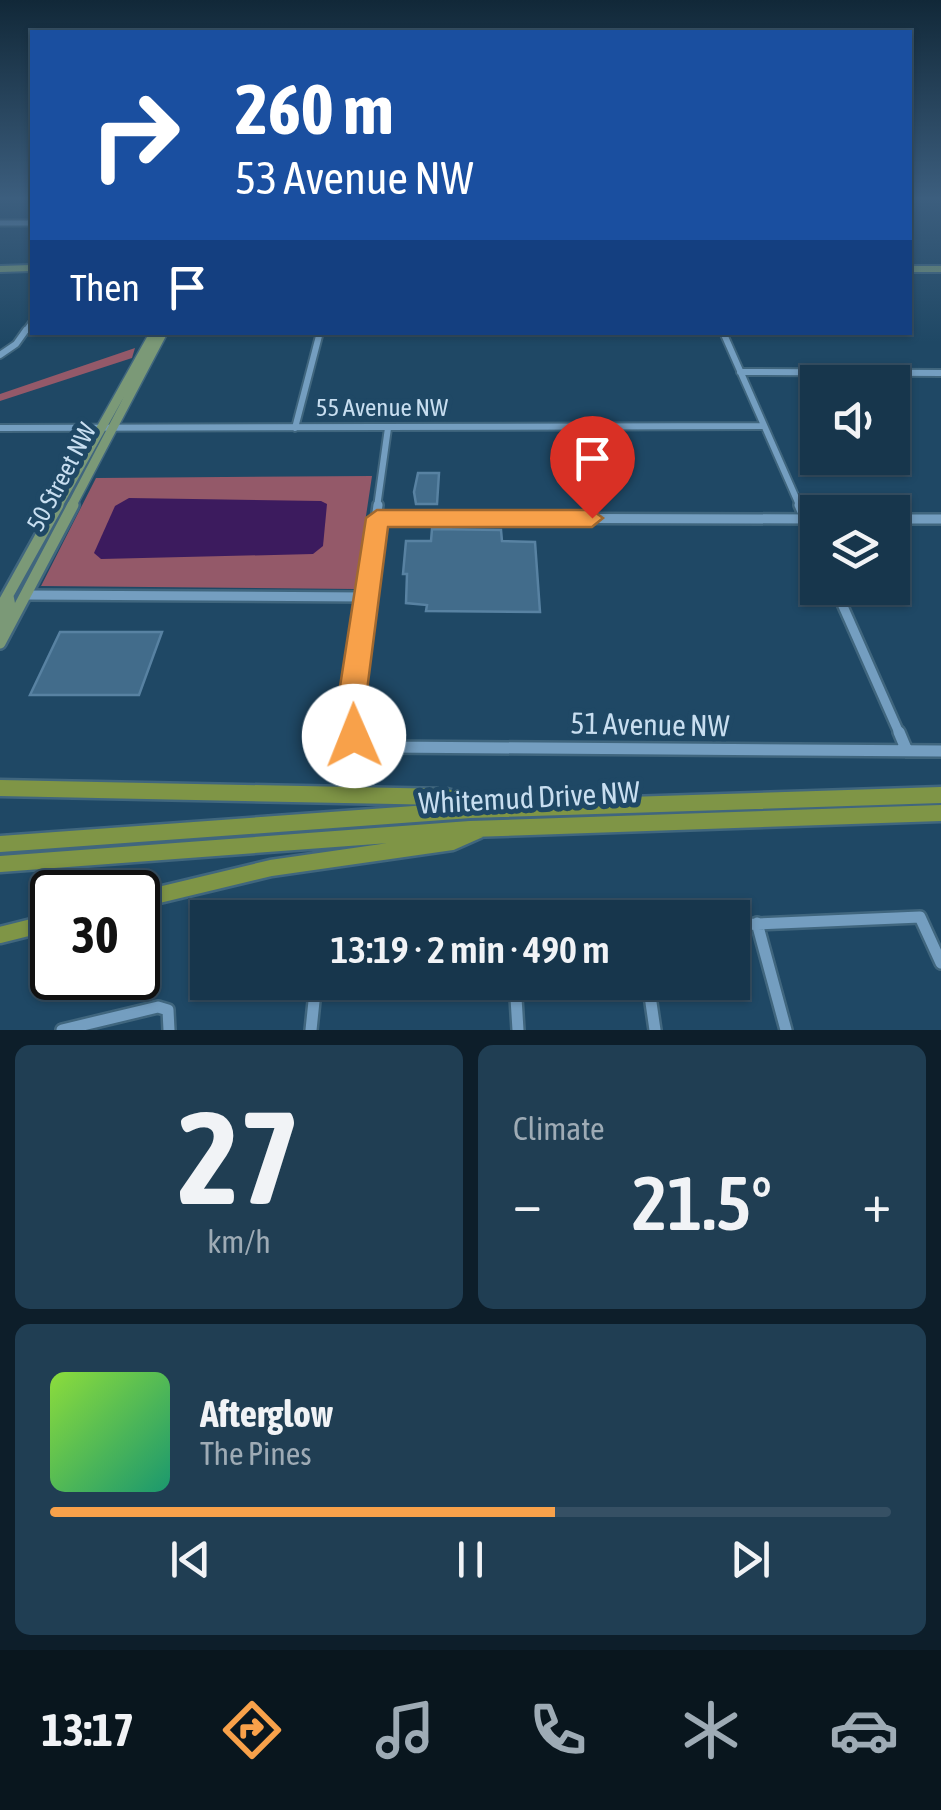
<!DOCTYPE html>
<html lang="en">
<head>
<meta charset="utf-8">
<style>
  :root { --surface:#17364c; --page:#203e53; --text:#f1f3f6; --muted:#9eabb5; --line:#365064; --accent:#f8a14a }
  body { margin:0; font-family:"Asap Condensed",sans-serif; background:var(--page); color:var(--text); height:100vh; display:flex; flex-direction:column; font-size:38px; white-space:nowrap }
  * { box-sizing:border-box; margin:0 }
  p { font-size:32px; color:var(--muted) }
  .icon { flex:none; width:55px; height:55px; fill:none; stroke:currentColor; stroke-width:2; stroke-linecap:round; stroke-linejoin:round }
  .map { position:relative; height:1030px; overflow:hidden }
  .sheet { display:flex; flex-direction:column; gap:15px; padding:15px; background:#0d1e2a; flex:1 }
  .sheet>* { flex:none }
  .hud { position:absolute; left:30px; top:30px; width:882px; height:305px; border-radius:0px; box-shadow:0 2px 8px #0004,0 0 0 2px var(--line); background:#1a4fa0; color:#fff; overflow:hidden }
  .controls { position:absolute; left:800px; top:365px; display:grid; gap:20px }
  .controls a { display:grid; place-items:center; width:110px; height:110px; border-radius:0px; background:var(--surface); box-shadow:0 2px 8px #0004,0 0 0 2px var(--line); font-size:50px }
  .speed { position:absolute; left:30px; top:870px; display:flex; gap:20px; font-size:50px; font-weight:700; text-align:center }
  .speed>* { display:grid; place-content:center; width:130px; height:130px; border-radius:50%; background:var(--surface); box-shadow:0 2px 8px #0004,0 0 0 2px var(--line); line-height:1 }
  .speed .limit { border:5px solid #111; border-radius:15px; background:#fff; color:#111 }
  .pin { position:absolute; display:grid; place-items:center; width:85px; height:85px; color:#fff; margin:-102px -42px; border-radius:50% 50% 50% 0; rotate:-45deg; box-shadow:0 0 10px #0007 }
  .pin .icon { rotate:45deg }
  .me { position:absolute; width:110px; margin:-55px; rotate:359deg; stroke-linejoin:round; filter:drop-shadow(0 0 8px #0008) }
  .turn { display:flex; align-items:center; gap:35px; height:210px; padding:0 40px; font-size:45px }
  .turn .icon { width:130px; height:130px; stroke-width:2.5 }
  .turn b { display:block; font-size:70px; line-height:85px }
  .then { display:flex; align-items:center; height:95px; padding:0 40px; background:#0003; gap:20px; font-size:38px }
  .big { font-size:75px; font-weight:600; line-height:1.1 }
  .sheet .card { flex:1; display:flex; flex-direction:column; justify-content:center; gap:15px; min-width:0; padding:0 35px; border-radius:15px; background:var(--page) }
  .sheet .dial { align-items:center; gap:0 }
  .dial b { font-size:130px; line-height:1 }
  .song { display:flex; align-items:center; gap:30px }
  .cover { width:120px; height:120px; border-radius:15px; background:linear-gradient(135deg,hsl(90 70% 55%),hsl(160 70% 35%)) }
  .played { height:10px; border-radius:5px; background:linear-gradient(90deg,var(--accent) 60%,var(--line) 60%) }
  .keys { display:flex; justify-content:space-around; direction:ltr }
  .heat { display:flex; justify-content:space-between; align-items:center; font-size:55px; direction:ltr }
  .sheet .tiles { flex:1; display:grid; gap:15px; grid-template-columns:1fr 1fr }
  .card:last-child { grid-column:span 2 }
  .trip { position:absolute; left:190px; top:900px; width:560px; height:100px; border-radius:0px; background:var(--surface); box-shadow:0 2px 8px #0004,0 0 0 2px var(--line); font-weight:600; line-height:100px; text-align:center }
  .menu { display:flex; height:160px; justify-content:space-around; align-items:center; background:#09161e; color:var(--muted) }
  .menu .icon { width:70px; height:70px }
  .menu .selected { color:var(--accent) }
  .menu b { font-size:45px; color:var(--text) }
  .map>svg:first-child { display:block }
  .green { fill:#945969 }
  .water { fill:#3c1b5e }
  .building { fill:#426c8b; stroke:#5882a2; stroke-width:2.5 }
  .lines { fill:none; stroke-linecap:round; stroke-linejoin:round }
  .minor-far3-casing { stroke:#40667e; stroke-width:9 }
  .minor-far2-casing { stroke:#40667e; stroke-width:10 }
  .minor-far1-casing { stroke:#40667e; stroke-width:14 }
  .minor-casing { stroke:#40667e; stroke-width:16 }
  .major-far2-casing { stroke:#40667e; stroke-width:10 }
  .major-far1-casing { stroke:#40667e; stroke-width:12 }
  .major-casing { stroke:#40667e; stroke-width:16 }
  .highway-casing { stroke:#40667e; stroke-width:21 }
  .minor-far3 { stroke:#749ec0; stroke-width:5 }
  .minor-far2 { stroke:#749ec0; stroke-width:6 }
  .minor-far1 { stroke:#749ec0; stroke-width:9 }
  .minor { stroke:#749ec0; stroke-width:11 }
  .major-far2 { stroke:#7b9977; stroke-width:6 }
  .major-far1 { stroke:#7b9977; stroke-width:9 }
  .major { stroke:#7b9977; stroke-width:11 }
  .highway { stroke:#7f9546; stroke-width:16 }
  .route { fill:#f8a14a; stroke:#a16930; stroke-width:2.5 }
  .labels { text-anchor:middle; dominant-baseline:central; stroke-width:10; stroke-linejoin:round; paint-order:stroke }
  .street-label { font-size:25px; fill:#c8def0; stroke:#1f4865 }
  .near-street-label { font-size:30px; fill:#c8def0; stroke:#1f4865 }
</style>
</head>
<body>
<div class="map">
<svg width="941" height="1030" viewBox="0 0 941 1030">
  <rect width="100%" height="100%" fill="#1f4865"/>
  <!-- green -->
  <path class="green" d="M135 348 132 358 0 401V394Z
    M372 476 355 589 41 586 96 478Z"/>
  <!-- water -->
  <path class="water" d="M129 498 321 501 327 504 323 546 313 554 101 559 94 553 115 506Z"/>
  <!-- building -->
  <path class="building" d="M418 473H439L437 504H416L414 492Z
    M432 529 501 530 502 541 535 542 540 612 426 611 427 605 406 603 407 574H403L406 541H431Z
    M60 632H162L139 695H30Z"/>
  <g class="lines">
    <defs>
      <path id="minor-far3" d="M0 223H32
        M24 333 32 322"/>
      <path id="minor-far2" d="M723 332 800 507
        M0 355 16 344 26 330
        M740 372 941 373
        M0 428 764 426
        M295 428 320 332
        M377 507 388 428"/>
      <path id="minor-far1" d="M799 505 818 547
        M377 518 818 519
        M892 519H941
        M835 588 900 735
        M25 595 365 597
        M356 735 350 723 351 705 378 505"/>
      <path id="minor" d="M355 732 360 741 388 747 941 751
        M899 732 907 751
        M757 923 786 1030
        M732 925 920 917 941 963
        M515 982 518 1030
        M648 982 655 1030
        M62 1030 158 1007 168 1010 169 1030
        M311 1030 316 982"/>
      <path id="major-far2" d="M0 269 32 268
        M910 269H941"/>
      <path id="major-far1" d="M57 507 155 332
        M71 507 163 332"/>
      <path id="major" d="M0 609 58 505
        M0 627 10 606 8 596
        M0 643 73 505"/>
      <path id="highway" d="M0 788 446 797 476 805
        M0 844 470 810 941 795
        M0 864 470 829 941 813
        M138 900 271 868 452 842 479 830
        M0 935 52 922"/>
    </defs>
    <!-- minor-far3 casing -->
    <use href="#minor-far3" class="minor-far3-casing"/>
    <!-- minor-far2 casing -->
    <use href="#minor-far2" class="minor-far2-casing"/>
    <!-- minor-far1 casing -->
    <use href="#minor-far1" class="minor-far1-casing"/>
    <!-- minor casing -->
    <use href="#minor" class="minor-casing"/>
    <!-- major-far2 casing -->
    <use href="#major-far2" class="major-far2-casing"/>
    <!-- major-far1 casing -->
    <use href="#major-far1" class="major-far1-casing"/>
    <!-- major casing -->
    <use href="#major" class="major-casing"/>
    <!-- highway casing -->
    <use href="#highway" class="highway-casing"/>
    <!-- minor-far3 -->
    <use href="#minor-far3" class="minor-far3"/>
    <!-- minor-far2 -->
    <use href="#minor-far2" class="minor-far2"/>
    <!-- minor-far1 -->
    <use href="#minor-far1" class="minor-far1"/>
    <!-- minor -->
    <use href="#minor" class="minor"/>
    <!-- major-far2 -->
    <use href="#major-far2" class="major-far2"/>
    <!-- major-far1 -->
    <use href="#major-far1" class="major-far1"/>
    <!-- major -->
    <use href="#major" class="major"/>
    <!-- highway -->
    <use href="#highway" class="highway"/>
  </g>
  <!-- sky -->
  <linearGradient id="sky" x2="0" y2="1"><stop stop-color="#112838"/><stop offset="0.58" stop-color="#3c5e7e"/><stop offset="1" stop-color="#3c5e7e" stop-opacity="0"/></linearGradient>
  <rect width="941" height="342" fill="url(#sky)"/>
  <!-- route -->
  <path class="route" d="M377 510H592L603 518 592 527H388L365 706 369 736 364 746 354 750 344 746 337 706 366 518Z"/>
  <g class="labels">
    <!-- street labels -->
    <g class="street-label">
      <text x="382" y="407">55 Avenue NW</text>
      <text transform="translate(61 477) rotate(-62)">50 Street NW</text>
    </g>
    <!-- near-street labels -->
    <g class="near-street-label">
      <text transform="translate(650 724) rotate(1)">51 Avenue NW</text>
      <text transform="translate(529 797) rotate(-3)">Whitemud Drive NW</text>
    </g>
  </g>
</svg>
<div class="controls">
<a><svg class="icon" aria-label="sound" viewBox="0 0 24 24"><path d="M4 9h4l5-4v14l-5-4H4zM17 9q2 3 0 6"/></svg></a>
<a><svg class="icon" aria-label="layers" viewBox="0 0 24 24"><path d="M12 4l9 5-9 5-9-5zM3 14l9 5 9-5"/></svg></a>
</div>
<div class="speed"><div class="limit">30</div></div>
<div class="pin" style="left:592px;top:518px;background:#d93025"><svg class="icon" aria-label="arrive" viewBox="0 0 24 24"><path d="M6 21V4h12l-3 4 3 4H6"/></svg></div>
<svg class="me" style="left:354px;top:736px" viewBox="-20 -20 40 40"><circle r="19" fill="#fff"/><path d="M0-13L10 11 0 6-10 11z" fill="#f8a14a"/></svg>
<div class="trip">13:19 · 2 min · 490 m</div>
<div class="hud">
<div class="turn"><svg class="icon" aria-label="right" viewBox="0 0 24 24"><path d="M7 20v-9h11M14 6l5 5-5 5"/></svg><div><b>260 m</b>53 Avenue NW</div></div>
<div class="then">Then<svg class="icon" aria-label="arrive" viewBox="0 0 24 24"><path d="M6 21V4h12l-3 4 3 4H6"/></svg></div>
</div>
</div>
<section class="sheet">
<div class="tiles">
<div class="card dial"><b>27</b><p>km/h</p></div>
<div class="card"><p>Climate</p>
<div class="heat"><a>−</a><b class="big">21.5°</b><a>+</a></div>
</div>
<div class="card">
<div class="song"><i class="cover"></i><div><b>Afterglow</b><p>The Pines</p></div></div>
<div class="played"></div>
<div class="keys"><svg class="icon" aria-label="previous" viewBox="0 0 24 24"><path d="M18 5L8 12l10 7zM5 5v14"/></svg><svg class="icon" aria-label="pause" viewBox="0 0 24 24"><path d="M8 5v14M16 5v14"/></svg><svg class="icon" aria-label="next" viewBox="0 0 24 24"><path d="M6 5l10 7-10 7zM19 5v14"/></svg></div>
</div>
</div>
</section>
<nav class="menu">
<b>13:17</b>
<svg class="icon selected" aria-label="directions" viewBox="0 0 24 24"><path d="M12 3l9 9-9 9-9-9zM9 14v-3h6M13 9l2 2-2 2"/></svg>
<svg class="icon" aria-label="music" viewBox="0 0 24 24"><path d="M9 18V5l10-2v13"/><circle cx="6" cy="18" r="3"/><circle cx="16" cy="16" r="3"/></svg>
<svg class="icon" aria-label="phone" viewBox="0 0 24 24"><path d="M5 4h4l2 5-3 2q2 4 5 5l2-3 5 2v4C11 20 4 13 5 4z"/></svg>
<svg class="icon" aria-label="climate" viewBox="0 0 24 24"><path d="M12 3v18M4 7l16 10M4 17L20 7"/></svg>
<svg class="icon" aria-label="car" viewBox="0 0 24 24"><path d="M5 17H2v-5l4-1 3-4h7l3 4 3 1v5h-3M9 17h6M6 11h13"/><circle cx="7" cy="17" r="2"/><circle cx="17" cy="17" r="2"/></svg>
</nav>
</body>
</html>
